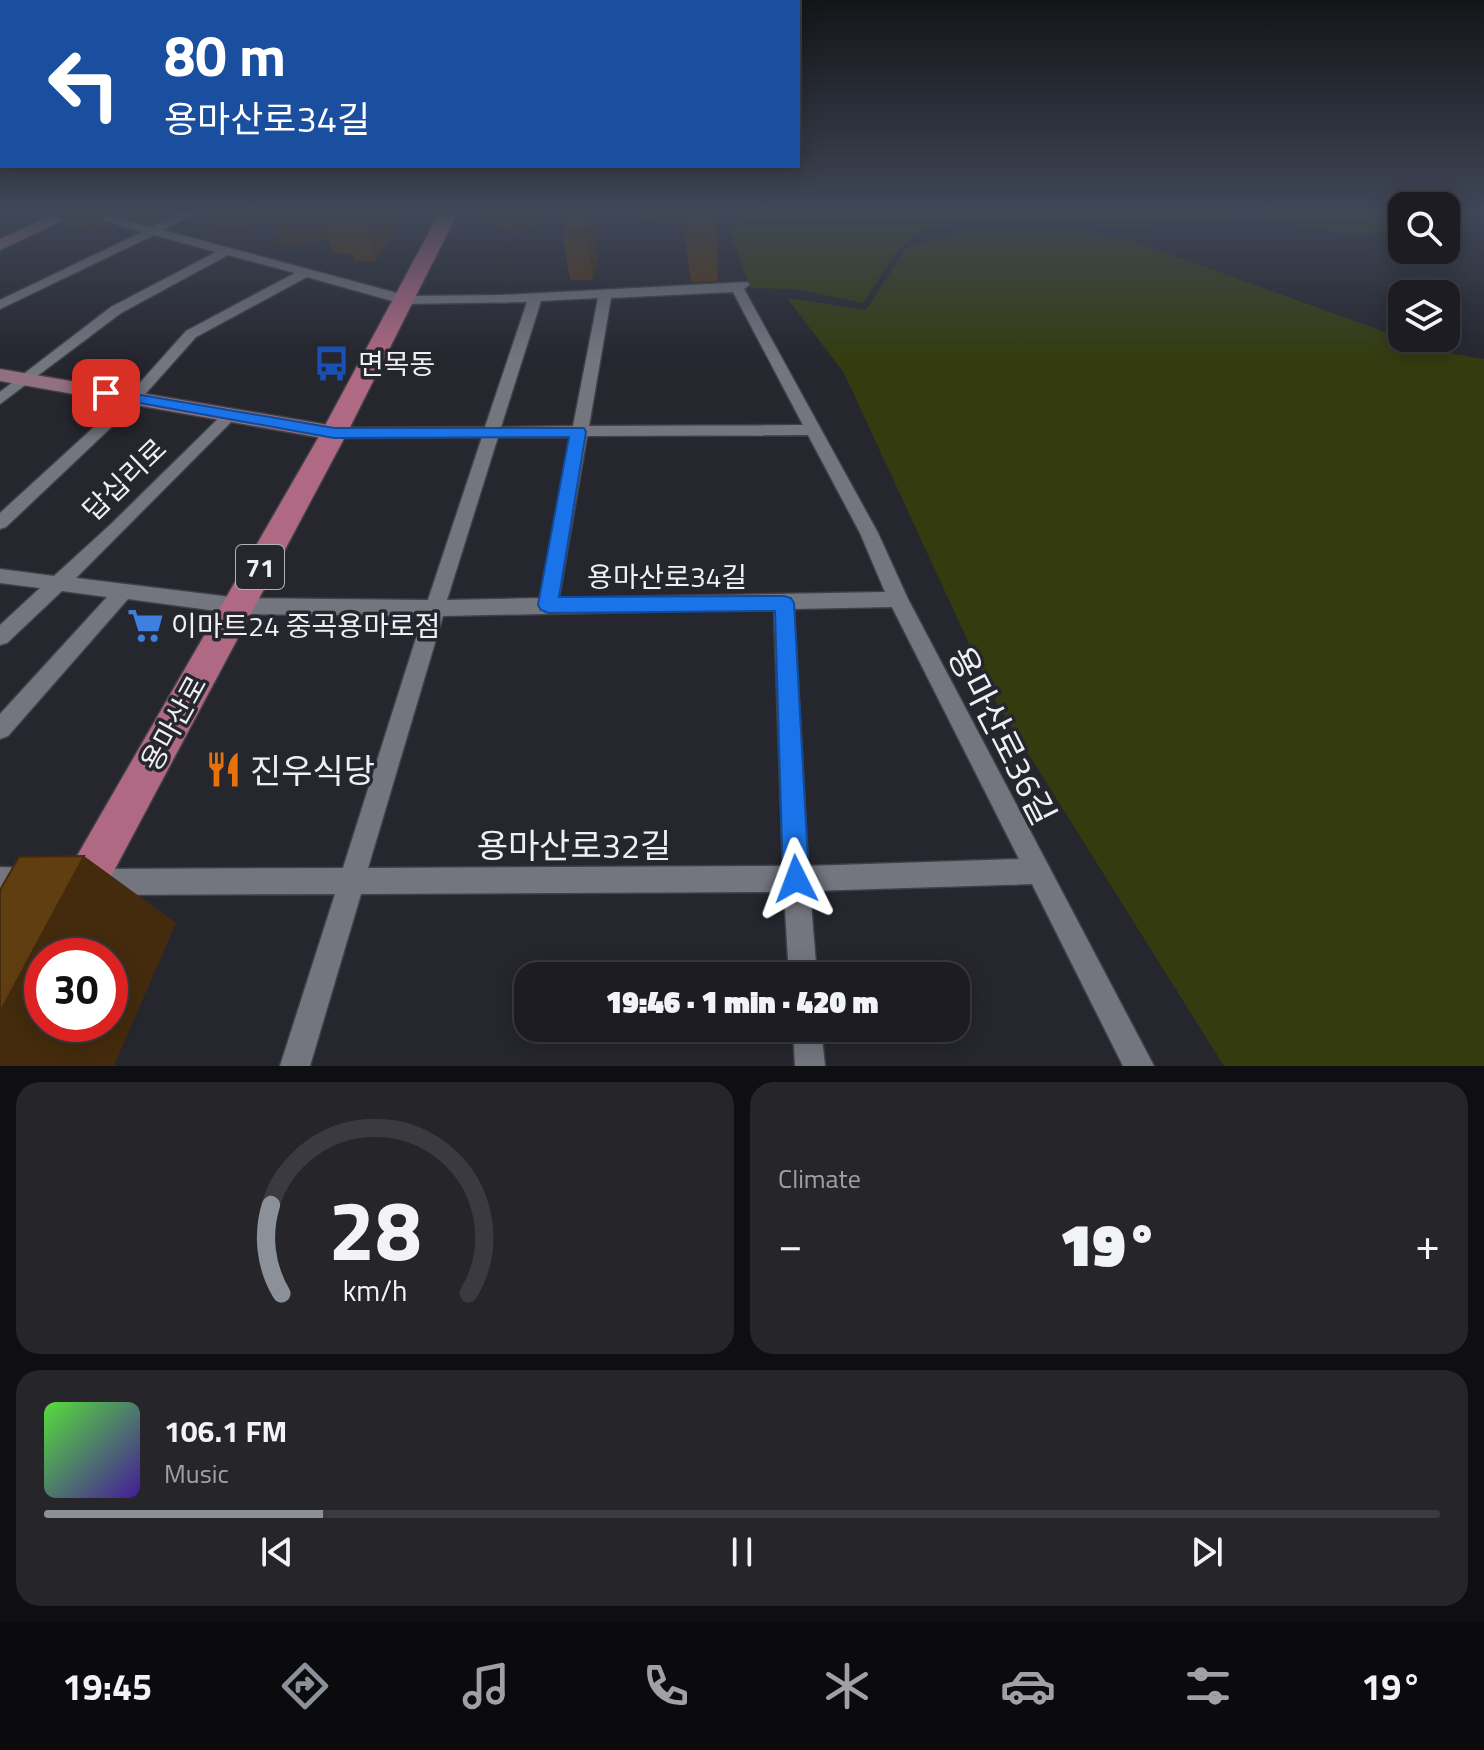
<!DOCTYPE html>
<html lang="en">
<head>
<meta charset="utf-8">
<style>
  :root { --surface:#1c1c22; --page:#25252a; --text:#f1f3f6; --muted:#a0a1a5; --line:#3a3a40; --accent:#8c9099 }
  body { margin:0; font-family:"Titillium Web","Noto Sans KR",sans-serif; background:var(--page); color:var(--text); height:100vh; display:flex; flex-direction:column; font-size:30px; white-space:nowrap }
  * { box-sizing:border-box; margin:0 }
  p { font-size:26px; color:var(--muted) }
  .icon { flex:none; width:44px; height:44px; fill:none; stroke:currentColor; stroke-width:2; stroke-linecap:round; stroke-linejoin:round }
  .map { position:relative; height:1066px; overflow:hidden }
  .panel { display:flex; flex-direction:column; gap:16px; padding:16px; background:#0f0f13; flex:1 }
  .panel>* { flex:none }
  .hud { position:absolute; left:0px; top:0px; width:800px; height:168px; box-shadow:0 4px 20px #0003,0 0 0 2px var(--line); background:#1a4fa0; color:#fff; overflow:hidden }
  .fabs { position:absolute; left:1388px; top:192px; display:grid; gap:16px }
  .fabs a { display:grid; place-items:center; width:72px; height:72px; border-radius:16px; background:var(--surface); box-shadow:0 4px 20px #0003,0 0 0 2px var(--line); font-size:40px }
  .speed { position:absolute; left:24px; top:938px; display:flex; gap:16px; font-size:40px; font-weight:700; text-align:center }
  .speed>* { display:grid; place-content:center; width:104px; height:104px; border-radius:50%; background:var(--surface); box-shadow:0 4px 20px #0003,0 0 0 2px var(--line); line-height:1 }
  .speed .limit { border:12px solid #d22; background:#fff; color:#111 }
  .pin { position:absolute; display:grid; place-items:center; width:68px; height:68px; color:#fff; margin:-34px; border-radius:16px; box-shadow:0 4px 12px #0006 }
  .me { position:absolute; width:88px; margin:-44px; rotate:357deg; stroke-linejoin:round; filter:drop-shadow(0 0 6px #0008) }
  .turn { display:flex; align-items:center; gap:28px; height:168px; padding:0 32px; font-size:36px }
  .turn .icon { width:104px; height:104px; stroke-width:2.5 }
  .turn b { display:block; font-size:56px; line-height:68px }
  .big { font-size:60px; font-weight:800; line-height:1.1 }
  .panel .card { flex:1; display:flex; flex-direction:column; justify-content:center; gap:12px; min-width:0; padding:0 28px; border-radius:24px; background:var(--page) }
  .panel .dial { align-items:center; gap:0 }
  .dial svg { height:208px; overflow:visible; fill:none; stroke:var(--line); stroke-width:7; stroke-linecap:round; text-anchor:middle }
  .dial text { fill:var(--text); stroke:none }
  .song { display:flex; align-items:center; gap:24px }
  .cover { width:96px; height:96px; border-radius:12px; background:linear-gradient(135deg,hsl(110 70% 55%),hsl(260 70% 35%)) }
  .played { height:8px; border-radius:4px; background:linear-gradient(90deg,var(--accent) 20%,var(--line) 20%) }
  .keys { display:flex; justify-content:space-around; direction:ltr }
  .heat { display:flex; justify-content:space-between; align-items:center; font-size:44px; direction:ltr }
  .panel .tiles { flex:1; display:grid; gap:16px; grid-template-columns:1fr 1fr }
  .card:last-child { grid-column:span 2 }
  .trip { position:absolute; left:514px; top:962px; width:456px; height:80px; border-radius:24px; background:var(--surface); box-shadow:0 4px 20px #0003,0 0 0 2px var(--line); font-weight:800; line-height:80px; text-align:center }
  .tabs { display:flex; height:128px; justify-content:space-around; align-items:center; background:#0b0b0e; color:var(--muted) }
  .tabs .icon { width:56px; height:56px }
  .tabs .selected { color:var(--accent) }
  .tabs b { font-size:36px; color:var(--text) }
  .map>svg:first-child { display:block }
  .green { fill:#343c0f }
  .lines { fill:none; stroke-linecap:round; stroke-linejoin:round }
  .street-casing { stroke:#404047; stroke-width:3 }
  .secondary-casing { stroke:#404047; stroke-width:3 }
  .primary-casing { stroke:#404047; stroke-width:3 }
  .street { fill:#74767f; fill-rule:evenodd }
  .secondary { fill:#927081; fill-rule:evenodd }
  .primary { fill:#b06983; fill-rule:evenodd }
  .wall { fill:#53350f }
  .shaded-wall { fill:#442b0d; fill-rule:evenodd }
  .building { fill:#613e12; stroke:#442b0d; stroke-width:2 }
  .route { fill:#1a73e8; stroke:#114b97; stroke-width:2 }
  .labels { text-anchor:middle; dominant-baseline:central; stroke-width:7; stroke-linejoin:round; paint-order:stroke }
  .shield { fill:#25262e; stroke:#b2b3b9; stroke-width:2 }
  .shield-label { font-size:26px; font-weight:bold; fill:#eff0f5 }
  .poi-label { font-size:28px; fill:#eff0f5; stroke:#25262e; text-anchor:start }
  .street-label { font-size:28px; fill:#eff0f5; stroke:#25262e }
  .near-street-label { font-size:34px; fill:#eff0f5; stroke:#25262e }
  .near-poi-label { font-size:34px; fill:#eff0f5; stroke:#25262e; text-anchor:start }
</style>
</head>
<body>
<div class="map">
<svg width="1484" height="1066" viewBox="0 0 1484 1066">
  <rect width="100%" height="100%" fill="#25262e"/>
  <!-- green -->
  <path class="green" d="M742 212H1375L1396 230 1348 235 1256 218 1184 220 1127 228 1055 220 1028 225 973 220 918 232 895 254 863 303 796 289 750 288 730 231Z
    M968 230 1108 235 1147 246 1438 351 1484 359V1066H1224L997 704 844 373 787 298 866 310 906 248Z"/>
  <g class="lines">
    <defs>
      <path id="street" d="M75 212H94L151 227 183 212H198L163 230 408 296 502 295 748 282 749 285 744 289 878 533 908 599 1154 1066H1123L1032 884 810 891 817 976H789L784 892 361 894 310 1066H280L335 894 95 895 86 891 82 882 86 873 95 869 343 868 423 616 239 614 128 599 8 736 0 739V714L107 597 62 591 7 643 0 645V625L40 588 0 583V569L54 576 111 524 225 412 230 410 238 415 235 418 76 578 239 598 428 600 482 437 334 438 326 433 334 428 485 427 527 302 403 304 307 277 196 337 139 401 6 527 0 529V513L129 395 186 331 295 273 228 255 121 313 0 404V392L111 307 216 252 154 235 0 309V300L142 232ZM733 292 803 425 589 426 611 298ZM598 298 573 426 501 427 541 301ZM808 435 860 533 885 592 559 598 587 436ZM498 437H571L540 598 447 600ZM892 607 1019 859 808 866 794 609ZM774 609 783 866 368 868 443 616Z
        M0 867 30 868 39 872 43 881 39 890 30 894 0 893Z
        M793 1028H821L825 1066H795Z"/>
      <path id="secondary" d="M59 212H81L0 250V239Z
        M0 369 334 426 342 428 345 433 342 438 334 440 0 381Z"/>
      <path id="primary" d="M440 212H458L347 433 92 912 77 918 62 912 56 897 62 882 321 433Z"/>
    </defs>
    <!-- street casing -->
    <use href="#street" class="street-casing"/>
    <!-- secondary casing -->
    <use href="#secondary" class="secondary-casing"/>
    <!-- primary casing -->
    <use href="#primary" class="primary-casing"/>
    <!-- street -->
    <use href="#street" class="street"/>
    <!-- secondary -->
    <use href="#secondary" class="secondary"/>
    <!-- primary -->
    <use href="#primary" class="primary"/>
  </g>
  <!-- wall -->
  <path class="wall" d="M58 212H100L107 225 92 232 65 224Z
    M107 212H176L149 223Z
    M200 212H403L391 230 393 236 376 261H355L353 254 334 253 329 239 281 246 271 222 223 230 217 228 211 216Z
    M483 212H546V219L517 234 494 225 493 220 484 217Z
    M592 212 598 259 593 280H570L562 231Z
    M633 212H660L659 225Z
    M682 212H713L717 232 718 281 691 282Z"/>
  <!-- shaded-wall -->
  <path class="shaded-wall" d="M98 212H100L107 225 92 232 84 218Z
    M144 212H176L149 223Z
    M215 212H319L329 239 281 246 271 222 223 230Z
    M362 212H403L391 230 393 236 376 261 360 214Z
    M512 212H546V219L517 234Z
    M592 212 598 259 593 280 586 231Z
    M84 856 176 923 114 1066H0V1012ZM42 956H110V1024H42Z"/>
  <!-- building -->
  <path class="building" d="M61 212H98L84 218Z
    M340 212H362L360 214H339Z
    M569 212H592L586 231H562Z
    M686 212H713L717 232 688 233Z
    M84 856 0 1012V890L19 857Z"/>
  <!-- sky -->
  <linearGradient id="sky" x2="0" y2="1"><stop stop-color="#141519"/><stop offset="0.59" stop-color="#404757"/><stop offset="1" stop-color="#404757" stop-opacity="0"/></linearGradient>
  <rect width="1484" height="361" fill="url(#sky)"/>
  <!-- route -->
  <path class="route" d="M106 389 334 428H584L586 432 559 597 784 596 791 598 794 603 809 879 805 888 796 892 787 888 783 879 775 611 548 613 541 610 538 605 569 437 334 438 101 396 99 393Z"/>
  <!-- icons -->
  <defs>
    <symbol id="bus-bare" viewBox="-9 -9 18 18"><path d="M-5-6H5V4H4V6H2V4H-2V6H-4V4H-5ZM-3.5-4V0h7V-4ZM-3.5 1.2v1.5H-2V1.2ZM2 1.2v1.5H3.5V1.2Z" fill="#1a4fb4" stroke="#25262e" stroke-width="2.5" paint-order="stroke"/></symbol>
    <symbol id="supermarket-bare" viewBox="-9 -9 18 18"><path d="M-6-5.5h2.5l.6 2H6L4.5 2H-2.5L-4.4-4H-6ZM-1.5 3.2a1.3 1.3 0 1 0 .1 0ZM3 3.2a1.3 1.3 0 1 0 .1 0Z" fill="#3f7fe0" stroke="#25262e" stroke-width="2.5" paint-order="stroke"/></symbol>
    <symbol id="restaurant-bare" viewBox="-9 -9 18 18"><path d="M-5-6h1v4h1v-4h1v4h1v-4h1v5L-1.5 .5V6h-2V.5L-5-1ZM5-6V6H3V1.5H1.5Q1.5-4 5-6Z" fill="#e8710a" stroke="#25262e" stroke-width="2.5" paint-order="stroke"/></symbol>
  </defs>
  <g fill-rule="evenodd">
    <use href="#bus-bare" x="306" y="338" width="51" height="51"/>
    <use href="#supermarket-bare" x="120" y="600" width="51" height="51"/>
    <use href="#restaurant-bare" x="198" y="744" width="51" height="51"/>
  </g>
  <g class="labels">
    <!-- shield labels -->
    <rect class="shield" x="236" y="545" width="48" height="44" rx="6"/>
    <g class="shield-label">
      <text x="260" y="567">71</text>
    </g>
    <!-- poi labels -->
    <g class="poi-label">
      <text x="358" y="363">면목동</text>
      <text x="171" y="625">이마트24 중곡용마로점</text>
    </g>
    <!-- street labels -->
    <g class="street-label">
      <text transform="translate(124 479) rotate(-44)">답십리로</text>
      <text x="667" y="576">용마산로34길</text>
      <text transform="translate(173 723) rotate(-61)">용마산로</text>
    </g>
    <!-- near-street labels -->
    <g class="near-street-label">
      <text transform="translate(1003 735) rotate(63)">용마산로36길</text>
      <text x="574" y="845">용마산로32길</text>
    </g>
    <!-- near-poi labels -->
    <g class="near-poi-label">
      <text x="250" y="770">진우식당</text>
    </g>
  </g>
</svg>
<div class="fabs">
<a><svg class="icon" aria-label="search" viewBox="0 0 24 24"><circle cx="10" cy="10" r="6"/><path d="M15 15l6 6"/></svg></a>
<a><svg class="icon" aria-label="layers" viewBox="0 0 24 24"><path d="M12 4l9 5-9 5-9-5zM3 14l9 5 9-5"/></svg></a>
</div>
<div class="speed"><div class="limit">30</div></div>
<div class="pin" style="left:106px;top:393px;background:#d93025"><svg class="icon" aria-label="arrive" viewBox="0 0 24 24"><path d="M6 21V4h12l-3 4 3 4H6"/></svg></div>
<svg class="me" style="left:796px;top:879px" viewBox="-20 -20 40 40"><path d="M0-17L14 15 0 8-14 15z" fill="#1a73e8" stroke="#fff" stroke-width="4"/></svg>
<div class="trip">19:46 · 1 min · 420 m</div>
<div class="hud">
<div class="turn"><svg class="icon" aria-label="left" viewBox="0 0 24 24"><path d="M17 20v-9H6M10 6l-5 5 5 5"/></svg><div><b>80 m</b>용마산로34길</div></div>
</div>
</div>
<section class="panel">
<div class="tiles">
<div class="card dial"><svg viewBox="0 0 100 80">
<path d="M14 69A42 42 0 1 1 86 69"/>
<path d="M14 69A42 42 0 0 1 10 35" stroke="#8c9099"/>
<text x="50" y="56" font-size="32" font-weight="700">28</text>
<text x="50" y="72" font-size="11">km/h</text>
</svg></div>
<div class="card"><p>Climate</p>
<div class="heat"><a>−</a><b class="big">19°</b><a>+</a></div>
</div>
<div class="card">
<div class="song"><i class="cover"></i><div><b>106.1 FM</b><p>Music</p></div></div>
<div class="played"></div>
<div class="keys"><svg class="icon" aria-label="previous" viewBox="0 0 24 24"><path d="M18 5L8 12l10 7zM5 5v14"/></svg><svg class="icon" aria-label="pause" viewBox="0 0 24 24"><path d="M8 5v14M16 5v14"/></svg><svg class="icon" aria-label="next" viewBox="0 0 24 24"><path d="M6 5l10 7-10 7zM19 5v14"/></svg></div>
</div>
</div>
</section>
<nav class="tabs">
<b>19:45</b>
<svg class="icon selected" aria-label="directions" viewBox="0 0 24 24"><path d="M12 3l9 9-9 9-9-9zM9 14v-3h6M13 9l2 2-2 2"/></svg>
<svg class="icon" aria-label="music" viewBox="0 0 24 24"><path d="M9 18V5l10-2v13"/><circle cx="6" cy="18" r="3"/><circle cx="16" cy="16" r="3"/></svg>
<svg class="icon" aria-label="phone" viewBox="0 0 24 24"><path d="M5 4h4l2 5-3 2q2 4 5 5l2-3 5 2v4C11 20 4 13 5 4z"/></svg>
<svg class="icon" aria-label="climate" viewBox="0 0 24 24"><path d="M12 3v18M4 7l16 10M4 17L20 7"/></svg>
<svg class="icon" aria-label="car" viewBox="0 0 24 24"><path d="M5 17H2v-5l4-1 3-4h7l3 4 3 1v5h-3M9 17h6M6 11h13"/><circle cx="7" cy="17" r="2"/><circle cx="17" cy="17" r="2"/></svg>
<svg class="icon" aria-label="filters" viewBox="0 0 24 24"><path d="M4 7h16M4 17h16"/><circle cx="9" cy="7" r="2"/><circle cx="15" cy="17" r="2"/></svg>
<b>19°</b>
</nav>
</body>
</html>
